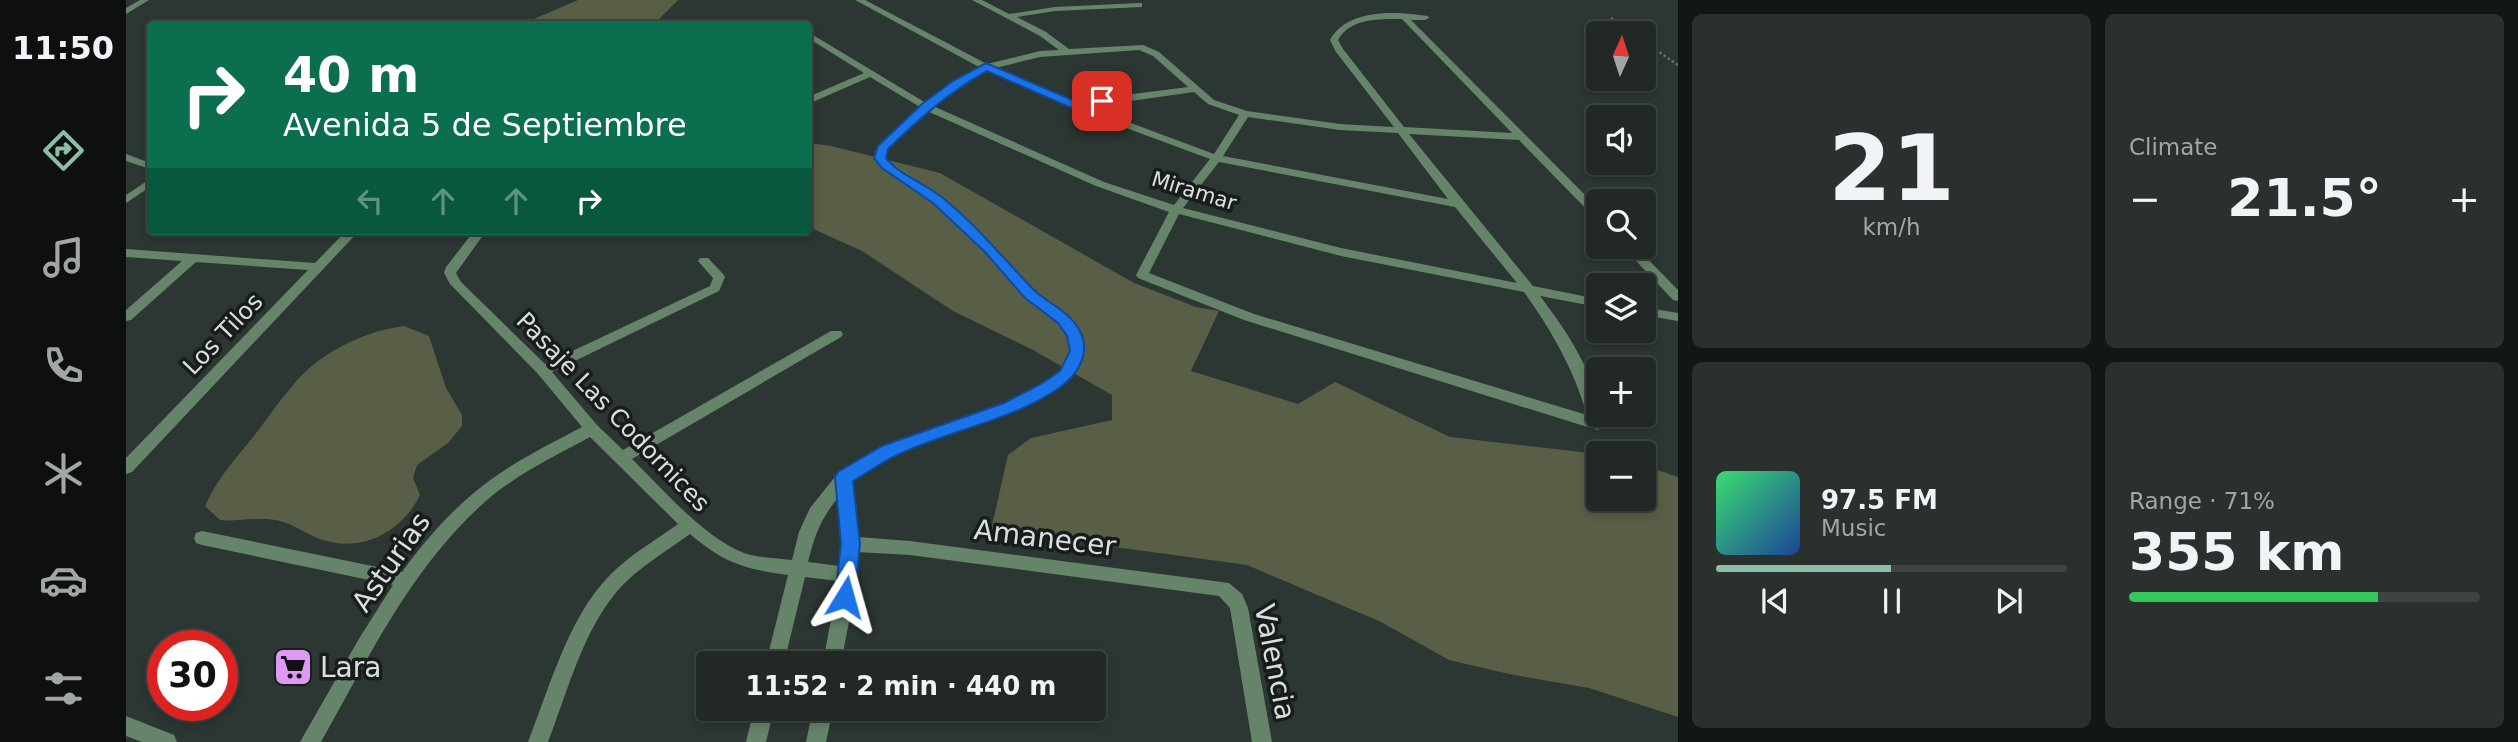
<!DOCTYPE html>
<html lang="en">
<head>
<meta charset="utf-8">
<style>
  :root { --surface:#212826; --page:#29302e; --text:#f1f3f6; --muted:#a2a6a7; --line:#3e4443; --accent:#8abfa5 }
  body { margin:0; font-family:"DejaVu Sans",sans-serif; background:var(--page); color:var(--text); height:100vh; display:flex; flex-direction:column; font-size:26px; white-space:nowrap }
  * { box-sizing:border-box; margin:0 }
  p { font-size:23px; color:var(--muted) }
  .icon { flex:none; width:38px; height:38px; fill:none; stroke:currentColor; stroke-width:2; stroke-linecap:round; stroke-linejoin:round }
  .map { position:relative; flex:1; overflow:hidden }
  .panel { display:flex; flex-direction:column; gap:14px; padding:14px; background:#121615; width:840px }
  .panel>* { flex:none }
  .banner { position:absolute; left:21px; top:21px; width:665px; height:214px; border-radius:7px; box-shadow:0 4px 10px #0003,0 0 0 2px var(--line); background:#0b6e4f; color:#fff; overflow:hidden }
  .needle { width:46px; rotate:3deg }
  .controls { position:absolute; left:1460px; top:21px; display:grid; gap:14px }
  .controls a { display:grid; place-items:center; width:70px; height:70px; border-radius:7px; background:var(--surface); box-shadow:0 4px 10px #0003,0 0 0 2px var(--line); font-size:35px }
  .speed { position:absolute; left:21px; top:630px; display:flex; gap:14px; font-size:35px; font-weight:700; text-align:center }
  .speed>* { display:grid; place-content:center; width:91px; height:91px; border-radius:50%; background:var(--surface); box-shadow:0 4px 10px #0003,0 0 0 2px var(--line); line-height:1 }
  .speed .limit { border:10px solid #d22; background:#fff; color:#111 }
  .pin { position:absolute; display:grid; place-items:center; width:60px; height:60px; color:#fff; margin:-30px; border-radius:14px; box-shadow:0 4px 10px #0006 }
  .me { position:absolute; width:77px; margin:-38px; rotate:8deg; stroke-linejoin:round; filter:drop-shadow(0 0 5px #0008) }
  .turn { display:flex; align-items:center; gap:24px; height:147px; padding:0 21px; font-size:32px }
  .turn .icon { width:91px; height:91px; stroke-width:2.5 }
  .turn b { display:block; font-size:49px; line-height:60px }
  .lanes { display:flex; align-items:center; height:66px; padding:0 21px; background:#0003; justify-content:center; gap:35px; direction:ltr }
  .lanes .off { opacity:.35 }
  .big { font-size:52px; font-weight:600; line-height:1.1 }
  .panel .widget { flex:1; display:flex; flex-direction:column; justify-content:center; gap:10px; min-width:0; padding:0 24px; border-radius:10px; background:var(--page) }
  .panel .dial { align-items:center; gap:0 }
  .dial b { font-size:91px; line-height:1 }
  .song { display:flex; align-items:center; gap:21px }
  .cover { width:84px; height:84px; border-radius:10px; background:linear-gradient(135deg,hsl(140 70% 55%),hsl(220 70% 35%)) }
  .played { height:7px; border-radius:4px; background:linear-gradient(90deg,var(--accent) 50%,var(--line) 50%) }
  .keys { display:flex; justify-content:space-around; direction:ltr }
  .heat { display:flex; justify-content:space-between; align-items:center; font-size:38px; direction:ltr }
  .charge { height:10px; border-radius:5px; background:linear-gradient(90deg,#34c759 71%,var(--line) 0) }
  .panel .tiles { flex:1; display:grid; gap:14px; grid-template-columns:repeat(2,1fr) }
  .trip { position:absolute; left:570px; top:651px; width:410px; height:70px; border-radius:7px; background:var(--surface); box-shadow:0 4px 10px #0003,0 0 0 2px var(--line); font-weight:600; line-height:70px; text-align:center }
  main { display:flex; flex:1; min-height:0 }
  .tabs { display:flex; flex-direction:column; width:126px; justify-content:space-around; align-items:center; background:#0d100f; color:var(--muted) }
  .tabs .icon { width:49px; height:49px }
  .tabs .on { color:var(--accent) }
  .tabs b { font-size:32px; color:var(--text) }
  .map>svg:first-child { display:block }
  .green { fill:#595e47 }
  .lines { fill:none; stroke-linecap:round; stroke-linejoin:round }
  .path { stroke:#6a7270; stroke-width:2.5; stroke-dasharray:2.5 2.5; stroke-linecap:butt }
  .street { fill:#668469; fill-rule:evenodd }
  .route { fill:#1a73e8; stroke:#114b97; stroke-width:2 }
  .labels { text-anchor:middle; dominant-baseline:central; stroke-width:7; stroke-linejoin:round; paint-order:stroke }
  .far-street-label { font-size:21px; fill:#dae0de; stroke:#181c1b }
  .street-label { font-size:24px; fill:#dae0de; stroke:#181c1b }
  .near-street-label { font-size:28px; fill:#dae0de; stroke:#181c1b }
  .near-poi-label { font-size:28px; fill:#dae0de; stroke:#181c1b; text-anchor:start }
</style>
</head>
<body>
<main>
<nav class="tabs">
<b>11:50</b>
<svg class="icon on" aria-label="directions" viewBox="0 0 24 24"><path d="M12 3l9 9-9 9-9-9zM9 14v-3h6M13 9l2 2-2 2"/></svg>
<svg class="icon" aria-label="music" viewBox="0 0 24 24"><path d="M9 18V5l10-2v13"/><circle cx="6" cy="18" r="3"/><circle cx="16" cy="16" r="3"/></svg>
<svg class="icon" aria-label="phone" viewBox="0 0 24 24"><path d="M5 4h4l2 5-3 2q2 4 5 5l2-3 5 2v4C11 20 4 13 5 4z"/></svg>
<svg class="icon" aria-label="climate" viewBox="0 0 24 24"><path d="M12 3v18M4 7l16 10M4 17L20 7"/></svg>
<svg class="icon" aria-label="car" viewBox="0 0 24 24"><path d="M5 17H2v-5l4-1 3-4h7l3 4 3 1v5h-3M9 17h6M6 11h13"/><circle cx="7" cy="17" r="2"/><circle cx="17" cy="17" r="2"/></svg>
<svg class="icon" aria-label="filters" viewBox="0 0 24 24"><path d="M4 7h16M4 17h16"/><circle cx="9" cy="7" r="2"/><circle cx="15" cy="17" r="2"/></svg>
</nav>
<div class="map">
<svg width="1552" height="742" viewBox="0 0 1552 742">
  <rect width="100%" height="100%" fill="#2c3633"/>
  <!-- green -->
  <path class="green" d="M452 0H552L528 24H396Z
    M683 143 705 146 814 173 1008 283 1070 307 1093 311 1065 371 1172 404 1209 382 1324 437 1472 454V499H1517V465L1552 477V717L1463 688 1383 674 1323 660 1255 622 1121 565 865 530 882 455 905 438 986 420V395L907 350 827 311 736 251 683 227Z
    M278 326 303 336 320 388 336 415V426L322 443 291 465 287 478 294 495C276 532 235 554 194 539 181 534 169 525 154 521 136 516 114 522 94 520L79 506C90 480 110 458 128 436 141 419 153 401 167 385 193 353 238 331 278 326Z"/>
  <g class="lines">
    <!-- path -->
    <path class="path" d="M1485 18 1506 33
      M1517 41 1552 65"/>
    <!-- street -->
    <path class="street" d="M14 0H23L0 14V8Z
      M729 0H739L861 64 914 51 933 50 914 36 846 0H856L883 14 929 7 1013 3H1016V7L929 11 891 17 920 32 943 49 1017 45 1033 52 1088 100 1121 111 1214 124 1268 127 1210 52 1204 40C1221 8 1271 11 1302 16L1303 18 1299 20H1285L1472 208V218L1468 217 1393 140 1283 134 1407 286 1472 299V307L1414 296C1437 326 1472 376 1472 415H1476L1478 424 1476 428 1471 430 1118 320 1012 278 1010 275 1043 212 970 186 801 111 761 149 759 158 816 198 868 246 909 292 942 316 958 343 957 359 945 379 926 393 889 411 768 455 726 480 732 537 784 541 1103 583 1116 594 1122 608 1146 742H1126L1104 608 1093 596 784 555 731 552 732 575 715 663H697L712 581 679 577 658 663H640L662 575C618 569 598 563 564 534 538 553 508 570 488 595 455 637 441 693 422 742H402C423 689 442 618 483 576 503 555 529 541 552 524L464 437C429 456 391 474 360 501 286 566 243 657 195 742H174L234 637 267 585 76 545 70 543 68 538 70 533 76 531 276 572C298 542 321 515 349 492 381 465 420 446 456 427L412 374 324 284 318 273 320 267 348 231H360L330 273 335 282 419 364 584 286 587 278 572 261 574 258H582L597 274 599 277 593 291 426 372 471 425 497 450 705 331H715L717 334 715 337 506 459C537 489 577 537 618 553 632 558 650 558 666 560L673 532 684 508 712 473 758 447 879 403 916 385 935 371 943 359 944 343 932 322 899 298 860 252 808 202 756 167 749 158 752 146 794 107 744 77 682 104V97L738 73 682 38V32L800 103 827 82 853 67ZM1276 19 1386 133 1278 127 1217 49 1212 40C1224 18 1253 19 1276 19ZM1013 50 1027 56 1062 87 976 98 953 104 869 68 914 57ZM860 71 949 109 1084 159 1048 205 978 182 807 106 833 86ZM1068 92 1082 104 1113 115 1088 154 962 107ZM1122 117 1214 130 1272 133 1322 199 1097 156ZM1093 162 1329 207 1391 283 1215 248 1057 208ZM1053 214 1215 256 1398 292C1426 331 1448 370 1461 415L1128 314 1023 273ZM713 496 715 527 713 566 682 562C689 534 695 519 713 496Z
      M0 154 24 163V169L0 161Z
      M24 179V187L0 203V195Z
      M220 231H233L6 472 0 474V458L182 270 70 262 5 320 0 321V310L56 261 0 257V249L189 263Z
      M1497 247H1510L1552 290V301L1547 300Z
      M1517 307 1552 313V321L1517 315Z
      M628 709H648L640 742H620Z
      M687 709H707L700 742H680Z
      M0 716 48 735 51 742H16L0 736Z"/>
  </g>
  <!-- route -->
  <path class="route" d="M860 63 953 103 976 98 981 101 948 109 861 71C823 92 793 119 762 149L760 158C774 175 800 184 817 198 850 225 877 258 907 289 917 299 930 305 941 315 971 342 958 373 927 392 878 423 820 431 769 456 755 463 741 473 727 481L734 544 729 597 726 603 719 606 712 603 709 597 715 544 709 477 712 472 756 446 878 403 915 384 934 371 944 351 941 336 932 323 899 298 859 252 807 203 756 168 748 158 752 146 796 104 827 81Z"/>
  <!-- icons -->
  <defs>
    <symbol id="supermarket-square" viewBox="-11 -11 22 22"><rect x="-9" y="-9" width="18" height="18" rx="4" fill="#dd99f4" stroke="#181c1b"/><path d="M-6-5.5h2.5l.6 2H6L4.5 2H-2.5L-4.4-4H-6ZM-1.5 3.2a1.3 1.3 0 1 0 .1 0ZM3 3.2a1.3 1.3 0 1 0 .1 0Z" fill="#111"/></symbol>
  </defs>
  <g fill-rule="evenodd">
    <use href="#supermarket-square" x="145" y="645" width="44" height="44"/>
  </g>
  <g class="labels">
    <!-- far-street labels -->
    <g class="far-street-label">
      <text transform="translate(1068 191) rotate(17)">Miramar</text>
    </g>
    <!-- street labels -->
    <g class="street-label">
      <text transform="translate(97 334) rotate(-46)">Los Tilos</text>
      <text transform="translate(487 412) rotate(46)">Pasaje Las Codornices</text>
    </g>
    <!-- near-street labels -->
    <g class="near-street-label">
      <text transform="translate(919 538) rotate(7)">Amanecer</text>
      <text transform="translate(265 562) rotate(-55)">Asturias</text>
      <text transform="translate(1149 662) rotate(79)">Valencia</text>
    </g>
    <!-- near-poi labels -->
    <g class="near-poi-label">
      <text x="194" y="667">Lara</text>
    </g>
  </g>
</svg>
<div class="controls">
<a><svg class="needle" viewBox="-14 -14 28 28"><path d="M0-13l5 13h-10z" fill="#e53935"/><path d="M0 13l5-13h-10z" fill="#a2a6a7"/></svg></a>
<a><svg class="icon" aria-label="sound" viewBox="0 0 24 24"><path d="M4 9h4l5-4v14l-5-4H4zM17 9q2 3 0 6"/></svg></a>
<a><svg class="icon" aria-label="search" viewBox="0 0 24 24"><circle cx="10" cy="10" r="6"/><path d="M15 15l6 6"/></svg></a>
<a><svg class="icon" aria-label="layers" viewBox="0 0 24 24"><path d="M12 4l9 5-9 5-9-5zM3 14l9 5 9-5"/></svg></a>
<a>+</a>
<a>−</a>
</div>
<div class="speed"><div class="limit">30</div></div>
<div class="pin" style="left:976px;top:101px;background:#d93025"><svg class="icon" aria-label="arrive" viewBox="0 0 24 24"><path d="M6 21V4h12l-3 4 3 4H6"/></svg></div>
<svg class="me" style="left:719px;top:597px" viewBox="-20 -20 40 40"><path d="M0-17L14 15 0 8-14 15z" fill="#1a73e8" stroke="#fff" stroke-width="4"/></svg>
<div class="trip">11:52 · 2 min · 440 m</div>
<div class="banner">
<div class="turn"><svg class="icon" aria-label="right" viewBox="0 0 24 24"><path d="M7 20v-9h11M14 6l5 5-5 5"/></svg><div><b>40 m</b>Avenida 5 de Septiembre</div></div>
<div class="lanes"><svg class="icon off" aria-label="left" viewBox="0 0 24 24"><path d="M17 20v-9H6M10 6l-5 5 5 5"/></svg><svg class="icon off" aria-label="ahead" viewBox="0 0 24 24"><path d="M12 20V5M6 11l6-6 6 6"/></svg><svg class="icon off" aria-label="ahead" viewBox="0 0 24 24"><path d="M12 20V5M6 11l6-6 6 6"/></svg><svg class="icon" aria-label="right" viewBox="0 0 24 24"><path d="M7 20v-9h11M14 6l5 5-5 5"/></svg></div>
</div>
</div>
<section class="panel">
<div class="tiles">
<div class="widget dial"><b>21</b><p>km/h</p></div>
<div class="widget"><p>Climate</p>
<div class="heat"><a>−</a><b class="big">21.5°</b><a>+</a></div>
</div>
<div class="widget">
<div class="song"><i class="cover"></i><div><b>97.5 FM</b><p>Music</p></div></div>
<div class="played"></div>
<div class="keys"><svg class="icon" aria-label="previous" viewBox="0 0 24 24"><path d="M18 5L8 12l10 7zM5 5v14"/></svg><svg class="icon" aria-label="pause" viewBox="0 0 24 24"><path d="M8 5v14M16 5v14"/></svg><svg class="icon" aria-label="next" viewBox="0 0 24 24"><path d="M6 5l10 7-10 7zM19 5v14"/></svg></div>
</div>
<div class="widget"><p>Range · 71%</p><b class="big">355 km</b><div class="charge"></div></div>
</div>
</section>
</main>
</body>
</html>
